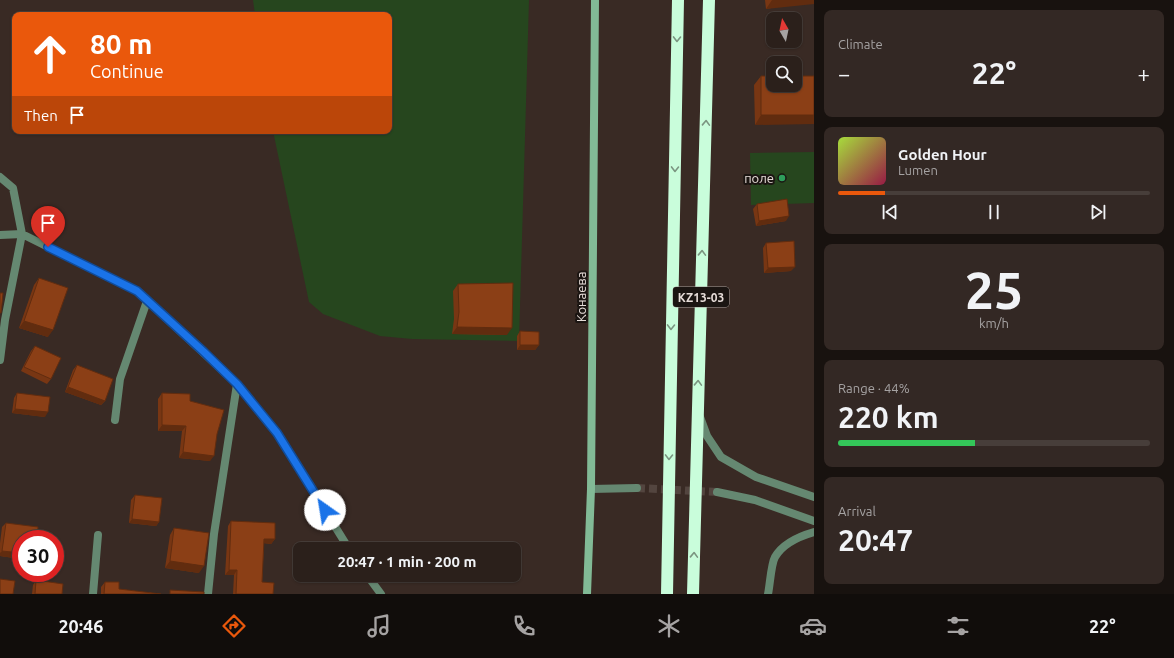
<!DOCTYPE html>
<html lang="en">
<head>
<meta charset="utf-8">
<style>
  :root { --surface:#2b201b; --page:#332824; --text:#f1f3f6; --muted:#a6a3a3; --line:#473e3a; --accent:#ea580c }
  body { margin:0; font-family:Ubuntu,sans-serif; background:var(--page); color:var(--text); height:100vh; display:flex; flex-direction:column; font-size:15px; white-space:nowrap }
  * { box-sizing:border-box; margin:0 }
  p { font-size:13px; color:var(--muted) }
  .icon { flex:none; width:22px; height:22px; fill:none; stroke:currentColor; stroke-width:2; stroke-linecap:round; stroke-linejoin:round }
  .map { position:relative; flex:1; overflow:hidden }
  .side { display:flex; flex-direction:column; gap:10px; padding:10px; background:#18120f; width:360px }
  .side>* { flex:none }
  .banner { position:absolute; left:12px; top:12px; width:380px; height:122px; border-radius:8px; box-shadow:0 1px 3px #0004,0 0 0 1px var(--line); background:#ea580c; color:#fff; overflow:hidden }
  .needle { width:26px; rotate:351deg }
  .buttons { position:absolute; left:766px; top:12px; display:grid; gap:8px }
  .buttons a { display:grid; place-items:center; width:36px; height:36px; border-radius:8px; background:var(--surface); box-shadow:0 1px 3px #0004,0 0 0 1px var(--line); font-size:20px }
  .speed { position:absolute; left:12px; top:530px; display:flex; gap:8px; font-size:20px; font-weight:700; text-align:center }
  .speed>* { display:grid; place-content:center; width:52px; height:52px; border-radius:50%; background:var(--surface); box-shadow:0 1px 3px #0004,0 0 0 1px var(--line); line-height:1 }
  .speed .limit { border:6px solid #d22; background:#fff; color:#111 }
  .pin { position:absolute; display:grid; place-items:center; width:34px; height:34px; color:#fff; margin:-41px -17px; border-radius:50% 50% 50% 0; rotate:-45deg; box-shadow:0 0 4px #0007 }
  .pin .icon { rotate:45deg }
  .me { position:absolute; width:44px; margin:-22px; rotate:328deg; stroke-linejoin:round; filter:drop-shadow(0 0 3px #0008) }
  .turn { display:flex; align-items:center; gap:14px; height:84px; padding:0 12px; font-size:18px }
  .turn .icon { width:52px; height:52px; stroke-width:2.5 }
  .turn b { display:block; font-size:28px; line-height:34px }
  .then { display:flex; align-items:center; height:38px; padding:0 12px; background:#0003; gap:8px; font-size:15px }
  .big { font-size:30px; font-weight:700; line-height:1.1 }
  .side .card { flex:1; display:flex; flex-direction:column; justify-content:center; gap:6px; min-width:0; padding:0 14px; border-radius:8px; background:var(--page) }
  .side .dial { align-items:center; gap:0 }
  .dial b { font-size:52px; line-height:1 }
  .song { display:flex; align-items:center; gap:12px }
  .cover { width:48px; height:48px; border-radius:6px; background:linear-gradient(135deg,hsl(80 70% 55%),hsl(340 70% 35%)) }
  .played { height:4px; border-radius:2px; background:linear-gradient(90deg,var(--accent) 15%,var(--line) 15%) }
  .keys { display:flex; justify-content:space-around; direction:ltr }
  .heat { display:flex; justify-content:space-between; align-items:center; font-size:22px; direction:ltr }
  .charge { height:6px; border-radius:3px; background:linear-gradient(90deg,#34c759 44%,var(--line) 0) }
  .trip { position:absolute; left:293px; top:542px; width:228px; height:40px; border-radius:8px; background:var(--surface); box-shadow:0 1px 3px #0004,0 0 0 1px var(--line); font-weight:700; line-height:40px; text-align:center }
  .tab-bar { display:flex; height:64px; justify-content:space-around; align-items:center; background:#110d0b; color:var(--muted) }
  .tab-bar .icon { width:28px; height:28px }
  .tab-bar .current { color:var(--accent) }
  .tab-bar b { font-size:18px; color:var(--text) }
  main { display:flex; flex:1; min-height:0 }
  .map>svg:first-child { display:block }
  .green { fill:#26461e }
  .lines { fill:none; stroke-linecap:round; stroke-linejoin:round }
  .street-tunnel { stroke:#53453f; stroke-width:8; stroke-dasharray:8 4; stroke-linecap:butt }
  .street { stroke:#658871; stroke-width:8 }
  .secondary { stroke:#82ba96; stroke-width:8 }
  .highway { stroke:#c9fddb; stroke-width:12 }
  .wall { fill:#783613 }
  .shaded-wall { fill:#612c0f }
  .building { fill:#8b3f16; stroke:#612c0f }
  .oneway { stroke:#7b9581 }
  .route-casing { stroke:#114b97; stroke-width:10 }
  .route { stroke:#1a73e8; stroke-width:7 }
  .leisure-dot { fill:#2e9e5b; stroke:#1b1512; stroke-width:1.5 }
  .labels { text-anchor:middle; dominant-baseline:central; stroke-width:4; stroke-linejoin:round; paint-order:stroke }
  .shield { fill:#1b1512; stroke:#a9a09d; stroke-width:1 }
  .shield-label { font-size:12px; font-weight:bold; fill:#e6dcd8 }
  .poi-label { font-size:13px; fill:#e6dcd8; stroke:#1b1512; text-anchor:end }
  .street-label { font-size:13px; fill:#e6dcd8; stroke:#1b1512 }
</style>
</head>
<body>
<main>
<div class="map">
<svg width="814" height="594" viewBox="0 0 814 594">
  <rect width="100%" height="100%" fill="#392a24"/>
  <!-- green -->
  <path class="green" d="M253 0H529L519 341 412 339 380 336 323 314 309 302 273 131H389V15H255Z
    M814 152V203L751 205 750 153Z"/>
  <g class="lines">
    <!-- street-tunnel -->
    <path class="street-tunnel" d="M637 488 717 492"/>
    <!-- street -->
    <path class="street" d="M0 177 13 188 22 234 5 320 0 360
      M0 235 22 234 137 291 237 384 214 534 208 594
      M237 384 277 433 349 549
      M700 417 707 436 721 457 756 477 814 497
      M115 420 120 379 147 301
      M591 489 637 488
      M717 492 755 500 814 521
      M367 575 381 594
      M93 594 98 535
      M768 594C770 585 771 564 775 557 783 543 800 536 814 532"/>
    <!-- secondary -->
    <path class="secondary" d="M587 594 591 489 595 0"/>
    <!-- highway -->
    <path class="highway" d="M667 594 678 0
      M693 594 709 0"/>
  </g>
  <!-- wall -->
  <path class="wall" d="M765 0H814L766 9Z
    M761 76H814L755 125 754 85Z
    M757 204 786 221 756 226 753 209Z
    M766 243 791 271 764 273 763 248Z
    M39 278 48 337 19 328 34 285Z
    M458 284 507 335 452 334 454 319 453 291Z
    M520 331 539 345 535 350H517V336Z
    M35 346 51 379 47 384 21 371 31 351Z
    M77 365 105 401 101 405 65 392 73 370Z
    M17 393 45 417 12 413 14 398Z
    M162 393 190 401 217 434 210 461 179 458 182 431H158V399Z
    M135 495 159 522 156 526 129 523 131 500Z
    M231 521 275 539 271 544 264 543 262 582 273 594H233L234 575H225L228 526Z
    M6 523 21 559 0 556V543L2 527Z
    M174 528 199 573 165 568 170 535Z
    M36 580 62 594H32L33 585Z
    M105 582 119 589 161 594H101V587Z"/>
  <!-- shaded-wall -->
  <path class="shaded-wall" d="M772 0H814V4L766 9Z
    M761 115H814V124L755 125Z
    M789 216 786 221 756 226 759 221Z
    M795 267 791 271 764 273 768 268Z
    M24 321 53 330 48 337 19 328Z
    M457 327 512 328 507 335 452 334Z
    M520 345H539L535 350H517Z
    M68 387 105 401 101 405 65 392Z
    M15 409 48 412 45 417 12 413Z
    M162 425 186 426 182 431H158Z
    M183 452 214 456 210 461 179 458Z
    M132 519 159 522 156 526 129 523Z
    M264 539H275L271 544 261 543Z
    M2 551 21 553V559L0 556V553Z
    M170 561 204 566 199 573 165 568Z
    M229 570H237L234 575H225Z"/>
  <!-- building -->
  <path class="building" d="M761 76H773V85H795V76H814V115H761Z
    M787 199 789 216 759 221 757 204Z
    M794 241 795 267 768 268 766 243Z
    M39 278 68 288 53 330 24 321Z
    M513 283 512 328 457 327 459 312 458 284Z
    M0 293H3L1 313H0Z
    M520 331 539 332V345H520Z
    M35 346 61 358 51 379 24 367Z
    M77 365 113 379 105 401 68 387Z
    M17 393 50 397 48 412 15 409Z
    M162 393 190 394V401L224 410 217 434 214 456 183 452 186 426 162 425Z
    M135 495 162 498 159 522 132 519Z
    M231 521 275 523V539H264L262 582 274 583 273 594H236L237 570H229Z
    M6 523 38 527 37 539H21V553L2 551Z
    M174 528 209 533 204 566 170 561Z
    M0 579 15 581 13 594H0Z
    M36 580 63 584 62 594H35Z
    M105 582H119V589L161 594H104Z
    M170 590 204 592V594H170Z"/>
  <!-- one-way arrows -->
  <defs><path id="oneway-chevron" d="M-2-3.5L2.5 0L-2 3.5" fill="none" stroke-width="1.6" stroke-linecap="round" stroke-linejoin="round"/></defs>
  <g class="oneway">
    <use href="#oneway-chevron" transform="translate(677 39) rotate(91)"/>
    <use href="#oneway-chevron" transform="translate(706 123) rotate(-88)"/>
    <use href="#oneway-chevron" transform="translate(675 169) rotate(91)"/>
    <use href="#oneway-chevron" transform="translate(702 253) rotate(-88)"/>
    <use href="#oneway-chevron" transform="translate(671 327) rotate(91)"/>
    <use href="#oneway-chevron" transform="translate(698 383) rotate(-88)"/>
    <use href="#oneway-chevron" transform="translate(669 457) rotate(91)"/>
    <use href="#oneway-chevron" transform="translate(694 555) rotate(-88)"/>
  </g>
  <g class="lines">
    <defs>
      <path id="route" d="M48 247 137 291 204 352 237 384 277 433 325 510"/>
    </defs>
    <!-- route casing -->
    <use href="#route" class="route-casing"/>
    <!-- route -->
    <use href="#route" class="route"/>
  </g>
  <!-- markers -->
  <circle class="leisure-dot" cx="782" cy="178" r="4"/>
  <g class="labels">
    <!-- shield labels -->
    <rect class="shield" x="673" y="287" width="56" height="20" rx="3"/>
    <g class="shield-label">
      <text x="701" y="297">KZ13-03</text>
    </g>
    <!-- poi labels -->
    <g class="poi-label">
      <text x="774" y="178">поле</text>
    </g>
    <!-- street labels -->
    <g class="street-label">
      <text transform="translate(581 297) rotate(-90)">Конаева</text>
    </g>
  </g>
</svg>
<div class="buttons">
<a><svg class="needle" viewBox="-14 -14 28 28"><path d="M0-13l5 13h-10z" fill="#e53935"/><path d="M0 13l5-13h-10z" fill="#a6a3a3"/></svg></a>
<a><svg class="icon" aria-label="search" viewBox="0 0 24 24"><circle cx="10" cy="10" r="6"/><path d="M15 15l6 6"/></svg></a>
</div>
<div class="speed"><div class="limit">30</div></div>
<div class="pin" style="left:48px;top:247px;background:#d93025"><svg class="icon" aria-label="arrive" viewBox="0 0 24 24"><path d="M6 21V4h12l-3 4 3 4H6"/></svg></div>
<svg class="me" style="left:325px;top:510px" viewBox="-20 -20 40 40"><circle r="19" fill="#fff"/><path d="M0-13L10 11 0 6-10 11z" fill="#1a73e8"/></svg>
<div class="trip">20:47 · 1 min · 200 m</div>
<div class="banner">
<div class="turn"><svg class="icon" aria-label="ahead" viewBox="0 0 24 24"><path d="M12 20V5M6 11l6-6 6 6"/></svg><div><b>80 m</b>Continue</div></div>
<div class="then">Then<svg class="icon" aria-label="arrive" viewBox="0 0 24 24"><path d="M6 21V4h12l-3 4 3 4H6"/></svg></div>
</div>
</div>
<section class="side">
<div class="card"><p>Climate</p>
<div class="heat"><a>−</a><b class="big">22°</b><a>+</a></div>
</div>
<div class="card">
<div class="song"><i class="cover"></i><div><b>Golden Hour</b><p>Lumen</p></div></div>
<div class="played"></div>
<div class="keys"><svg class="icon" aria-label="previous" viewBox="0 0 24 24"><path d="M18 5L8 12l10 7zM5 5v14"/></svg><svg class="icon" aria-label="pause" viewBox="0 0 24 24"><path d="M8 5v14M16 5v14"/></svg><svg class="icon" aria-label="next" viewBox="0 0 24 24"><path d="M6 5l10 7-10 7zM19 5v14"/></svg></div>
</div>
<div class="card dial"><b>25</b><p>km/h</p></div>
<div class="card"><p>Range · 44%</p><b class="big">220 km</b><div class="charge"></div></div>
<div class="card"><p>Arrival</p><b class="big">20:47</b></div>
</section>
</main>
<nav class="tab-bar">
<b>20:46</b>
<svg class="icon current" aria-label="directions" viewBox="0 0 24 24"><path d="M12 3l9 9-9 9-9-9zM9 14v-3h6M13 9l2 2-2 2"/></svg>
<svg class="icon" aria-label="music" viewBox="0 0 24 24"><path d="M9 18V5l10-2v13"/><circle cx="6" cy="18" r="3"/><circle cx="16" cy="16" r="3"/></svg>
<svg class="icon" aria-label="phone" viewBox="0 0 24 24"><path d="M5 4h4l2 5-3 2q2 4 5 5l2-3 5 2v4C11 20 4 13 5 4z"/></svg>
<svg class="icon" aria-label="climate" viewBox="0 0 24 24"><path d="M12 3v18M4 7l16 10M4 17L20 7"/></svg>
<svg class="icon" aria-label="car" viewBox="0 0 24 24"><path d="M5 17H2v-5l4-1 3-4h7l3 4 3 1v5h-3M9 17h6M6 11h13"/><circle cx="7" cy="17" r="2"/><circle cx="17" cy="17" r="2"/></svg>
<svg class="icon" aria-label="filters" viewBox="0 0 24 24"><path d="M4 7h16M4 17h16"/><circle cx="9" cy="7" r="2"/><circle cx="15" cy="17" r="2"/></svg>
<b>22°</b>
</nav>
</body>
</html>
